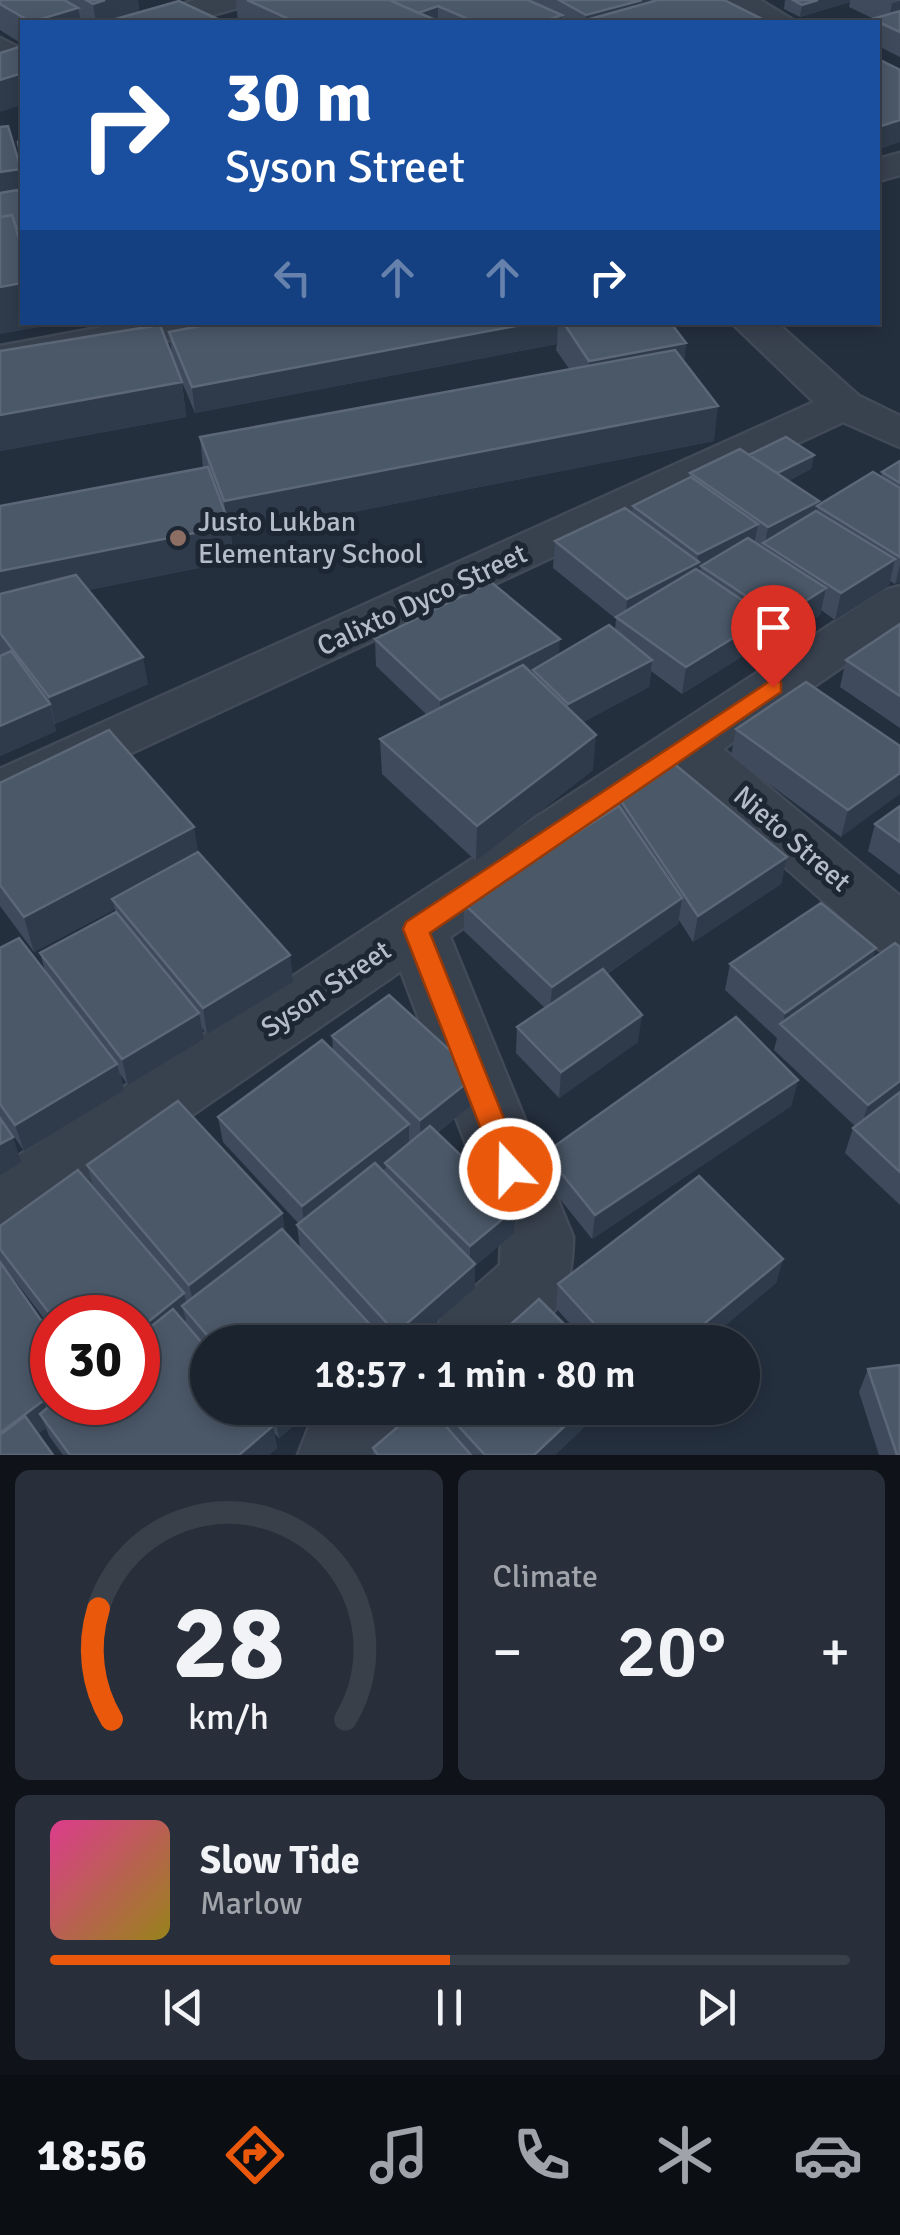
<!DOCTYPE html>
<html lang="en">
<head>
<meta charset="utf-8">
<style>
  :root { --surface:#1b232e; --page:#282f3a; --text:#f1f3f6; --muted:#a0a4aa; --line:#39404a; --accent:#ea580c }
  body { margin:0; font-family:Signika,sans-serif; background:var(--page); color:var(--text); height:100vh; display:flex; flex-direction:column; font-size:38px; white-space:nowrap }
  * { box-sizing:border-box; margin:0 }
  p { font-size:32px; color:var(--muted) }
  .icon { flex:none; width:55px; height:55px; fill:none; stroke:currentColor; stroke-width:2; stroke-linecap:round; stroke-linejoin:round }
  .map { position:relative; height:1455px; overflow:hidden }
  .drawer { display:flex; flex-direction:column; gap:15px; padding:15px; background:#0f1319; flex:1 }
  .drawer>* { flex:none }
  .top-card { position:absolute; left:20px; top:20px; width:860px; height:305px; border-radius:0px; box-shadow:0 5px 15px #0003,0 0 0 2px var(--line); background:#1a4fa0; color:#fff; overflow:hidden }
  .speed { position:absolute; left:30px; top:1295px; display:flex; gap:20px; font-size:50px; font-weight:700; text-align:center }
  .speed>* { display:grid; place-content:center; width:130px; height:130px; border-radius:50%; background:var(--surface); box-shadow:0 5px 15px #0003,0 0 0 2px var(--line); line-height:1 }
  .speed .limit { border:15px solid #d22; background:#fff; color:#111 }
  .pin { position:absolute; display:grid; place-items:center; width:85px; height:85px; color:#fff; margin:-102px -42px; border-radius:50% 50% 50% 0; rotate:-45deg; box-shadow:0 0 10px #0007 }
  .pin .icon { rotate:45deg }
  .me { position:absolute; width:110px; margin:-55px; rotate:339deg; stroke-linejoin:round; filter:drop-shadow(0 0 8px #0008) }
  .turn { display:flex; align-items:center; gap:35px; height:210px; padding:0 40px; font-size:45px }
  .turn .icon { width:130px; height:130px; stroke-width:2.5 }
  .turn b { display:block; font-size:70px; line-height:85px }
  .lanes { display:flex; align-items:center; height:95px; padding:0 40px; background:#0003; justify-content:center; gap:50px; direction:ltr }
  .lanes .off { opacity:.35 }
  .big { font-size:75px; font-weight:600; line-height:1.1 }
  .drawer .tile { flex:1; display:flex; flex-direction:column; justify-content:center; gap:15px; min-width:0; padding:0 35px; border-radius:15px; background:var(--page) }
  .drawer .dial { align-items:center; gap:0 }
  .dial svg { height:260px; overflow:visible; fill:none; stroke:var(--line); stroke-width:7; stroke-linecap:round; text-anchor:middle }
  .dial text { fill:var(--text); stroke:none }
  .song { display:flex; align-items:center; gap:30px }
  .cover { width:120px; height:120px; border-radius:15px; background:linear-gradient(135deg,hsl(330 70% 55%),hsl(50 70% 35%)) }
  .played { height:10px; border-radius:5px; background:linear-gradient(90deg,var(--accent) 50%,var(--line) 50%) }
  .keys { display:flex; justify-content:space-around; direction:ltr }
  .heat { display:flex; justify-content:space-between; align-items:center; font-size:55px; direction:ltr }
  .drawer .tiles { flex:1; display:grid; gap:15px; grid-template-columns:1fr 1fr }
  .tile:last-child { grid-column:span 2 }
  .trip { position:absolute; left:190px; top:1325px; width:570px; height:100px; border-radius:50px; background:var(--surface); box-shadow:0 5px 15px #0003,0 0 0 2px var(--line); font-weight:600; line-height:100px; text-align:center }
  .dock { display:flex; height:160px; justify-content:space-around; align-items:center; background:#0b0e12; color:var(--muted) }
  .dock .icon { width:70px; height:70px }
  .dock .current { color:var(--accent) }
  .dock b { font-size:45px; color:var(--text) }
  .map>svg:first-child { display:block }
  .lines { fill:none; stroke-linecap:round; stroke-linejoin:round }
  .service-casing { stroke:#414a57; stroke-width:5 }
  .minor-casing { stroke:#414a57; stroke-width:5 }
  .tertiary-casing { stroke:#414a57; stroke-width:5 }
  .service { fill:#38414e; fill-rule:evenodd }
  .minor { fill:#38414e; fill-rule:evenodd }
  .tertiary { fill:#38414e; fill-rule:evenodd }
  .wall { fill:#3f4b5c }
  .shaded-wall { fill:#2f3b4b }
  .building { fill:#4b5868; stroke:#5c6777; stroke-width:2.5 }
  .route { fill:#ea580c; stroke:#983908; stroke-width:2.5 }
  .education-dot { fill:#8d6e63; stroke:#1d2633; stroke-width:4 }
  .labels { text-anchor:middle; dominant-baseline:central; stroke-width:10; stroke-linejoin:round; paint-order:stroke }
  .poi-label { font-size:28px; fill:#b4bcc9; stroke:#1d2633; text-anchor:start }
  .street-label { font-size:28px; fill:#b4bcc9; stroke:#1d2633 }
</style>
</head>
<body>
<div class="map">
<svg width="900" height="1455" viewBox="0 0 900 1455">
  <rect width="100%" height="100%" fill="#242f3e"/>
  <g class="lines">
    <defs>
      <path id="service" d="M0 38 22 49V63L0 53Z"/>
      <path id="minor" d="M196 0H246L241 7 187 22H139L144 15Z
        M719 0H760L796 22H756Z
        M731 322H776L859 396 900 416V447L843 422 0 814V769L814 402Z
        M900 586V627L723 749 900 896V957L878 949 683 777 450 937 573 1237C572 1288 563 1309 524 1342H431L442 1316 500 1265 501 1237 401 971 25 1230 0 1239V1168L882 591Z
        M333 1408H432L420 1435 397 1455H298L309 1427Z"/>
      <path id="tertiary" d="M900 153V175L878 181V159Z
        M130 322H222L217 331 202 334 0 372V346Z"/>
    </defs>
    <!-- service casing -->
    <use href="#service" class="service-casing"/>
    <!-- minor casing -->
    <use href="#minor" class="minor-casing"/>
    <!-- tertiary casing -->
    <use href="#tertiary" class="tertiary-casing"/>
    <!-- service -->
    <use href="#service" class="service"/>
    <!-- minor -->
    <use href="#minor" class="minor"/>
    <!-- tertiary -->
    <use href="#tertiary" class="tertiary"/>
  </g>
  <!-- wall -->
  <path class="wall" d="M0 0H138L139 13 224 22H22V44L0 30Z
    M236 0H724L768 22H238Z
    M785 0H900V57L878 46V22H872L874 19 849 7 850 2 800 17 784 9Z
    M221 322H670L686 343 684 362 714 441 231 536 234 561 88 590 148 684 55 724 54 723 56 731 0 756V506L203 468 200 437 570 370 556 350 557 344 195 413 174 363 182 382 186 417 0 451V351L172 357 169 332Z
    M749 455H814L811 469 788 481 818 505 881 477 882 472 900 461V581L895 584 890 581 889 586 835 620 821 610 820 615 774 645 763 637 762 644 682 694 651 671 649 687 583 722 593 770 476 861 382 774 380 739 427 715 376 666 375 639 559 655 615 630 616 619 553 568 555 541 632 513 633 506 689 478 690 473Z
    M900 624V728L840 687 846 660Z
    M736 729 900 746 841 837 731 756Z
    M0 783 198 852 290 955 293 982 207 1034 202 1028 204 1039 128 1085 120 1074 124 1090 24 1151 0 1116V948L45 971 40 953 115 912V909L34 952 0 906Z
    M619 798 787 857 781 884 693 942 679 920 678 924 607 974 638 1042 559 1098 516 1053 517 1027 545 1008 464 931V904L618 807Z
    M900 806V875L868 851 875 824Z
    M900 947V1205L845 1153 853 1128 855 1126 774 1050 777 1038 725 990 730 964 876 948 873 958Z
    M332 1036 477 1075V1101L437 1133 516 1208 514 1233 475 1266V1288L413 1342H385L377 1334V1342H208V1408H315L279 1438 274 1433 277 1448 269 1455H63L49 1436 46 1428 0 1455 52 1402H138L52 1318V1329L0 1261V1226L94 1188 87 1165 282 1213 285 1232 300 1248 297 1225 299 1224 223 1142 218 1117 333 1051Z
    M798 1080 791 1106 592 1239 543 1178 545 1153Z
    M783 1259 776 1283 705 1342H586L556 1308 558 1284Z
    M868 1369 900 1455H879L859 1392Z
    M431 1408H604L555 1455H373V1448L431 1410Z"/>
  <!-- shaded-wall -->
  <path class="shaded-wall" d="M105 0H138L140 19 130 22H96L93 4Z
    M642 0H650L648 22H586V15Z
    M818 0H850V2L800 17 802 5Z
    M900 1V22L888 25 892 3Z
    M438 6V22L418 13Z
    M78 8 81 22H31Z
    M562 15V22H542Z
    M22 73V105L0 112V80Z
    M900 120V142L878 150V127Z
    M21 169 22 193 0 196V172Z
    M22 228V254L0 232Z
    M22 283V322H40L41 327 0 334V287Z
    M537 322H558L557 344 195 413 192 387Z
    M686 343 682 377 587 395 589 361Z
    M182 382 186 417 0 451V415Z
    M718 406 714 441 231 536 234 561 0 608V571L227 526 224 501Z
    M814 455 811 469 768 491 770 477Z
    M819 501 813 528 765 544 768 527Z
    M758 524 753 551 701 566 699 578 625 623 627 599 697 563 698 554Z
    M895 559 889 586 835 620 841 593Z
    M900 565V581L895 584Z
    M826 588 820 615 774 645 779 618Z
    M767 617 762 644 682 694 686 667Z
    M560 639 558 666 533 670V679L440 727V700Z
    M143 657 148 684 55 724 49 697Z
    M652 660 649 687 566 731 568 704Z
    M50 704 56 731 0 756V726Z
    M596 735 593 770 476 861 477 826Z
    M900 773V794L841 837 848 810Z
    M194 827 200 863 112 899 115 909 34 952 24 917Z
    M787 857 781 884 693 942 698 916Z
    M682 898 678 924 550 1013 552 987Z
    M876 948 868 975 782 1026 785 1013Z
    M290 955 293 982 207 1034 203 1008Z
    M199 1013 204 1039 128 1085 122 1059Z
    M642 1015 638 1042 559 1098 561 1072Z
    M117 1064 124 1090 24 1151 15 1125Z
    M477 1075V1101L421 1145 420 1120Z
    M798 1080 791 1106 592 1239 595 1215Z
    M900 1081V1100L860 1130 868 1105Z
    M409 1124V1149L385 1163 386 1168 305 1231 302 1206Z
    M13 1137 21 1162 0 1175V1144Z
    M516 1208 514 1233 475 1266V1288L413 1342H396V1333L470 1269V1246Z
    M282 1213 286 1237 195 1309 189 1285Z
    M783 1259 776 1283 705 1342H682Z
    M184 1293 189 1315 182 1306 186 1320 138 1359V1330Z
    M376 1331 377 1342H362Z
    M52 1394V1402H80L40 1414 46 1428 10 1455 0 1433Z
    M285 1408H315L279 1438 275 1416Z
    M584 1408H604L555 1455H534Z
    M273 1426 277 1448 269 1455H239Z"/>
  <!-- building -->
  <path class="building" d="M0 0H64L78 8 31 22 0 4Z
    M86 0H105L93 4Z
    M247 0H389L440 22H295Z
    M390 0H528L562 15 542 22H475L438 6 418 13Z
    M559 0H642L586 15Z
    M658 0H724L768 22H579Z
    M793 0H818L802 5Z
    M179 1 224 22H105Z
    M900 11V32L872 19Z
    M22 46V73L0 80V53Z
    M878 60H880L900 70V120L878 127Z
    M8 126 21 169 0 172V127Z
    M22 141V164L18 142Z
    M18 190 22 205V228L17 229 12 215 0 217V193Z
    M12 215 22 249V283L0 287V217Z
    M221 322H537L192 387 169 332Z
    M563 322H670L686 343 589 361Z
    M160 325 182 382 0 415V351Z
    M675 350 718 406 224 501 200 437Z
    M786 437 814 455 777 473 749 455Z
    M740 449 819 501 768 527 690 473Z
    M900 461V483L882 472Z
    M208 467 230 526 0 571V506Z
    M873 472 900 488V557L817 506Z
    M691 477 758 524 698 554 633 506Z
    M625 508 699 562 627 599 555 541Z
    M816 511 895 559 841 593 763 543Z
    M748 538 826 588 779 618 701 566Z
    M696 569 767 617 686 667 616 617Z
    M76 575 143 657 49 697 0 633V594Z
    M491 582 560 639 440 700 375 639Z
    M900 624V696L846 660Z
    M609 625 652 660 568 704 533 670Z
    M11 651 50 704 0 726V656Z
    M523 665 596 735 477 826 380 739Z
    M806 682 900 746V773L848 810 736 729Z
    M109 730 194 827 24 917 0 885V783Z
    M672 762 787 857 698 916 619 798Z
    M619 806 682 898 552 987 464 904Z
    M900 806V842L875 824Z
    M198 852 290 955 203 1008 112 899Z
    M821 903 876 948 785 1013 730 964Z
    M116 912 199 1013 122 1059 40 953Z
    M19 938 117 1064 15 1125 0 1104V948Z
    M895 943 900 947V1081L868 1105 780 1024Z
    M603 969 642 1015 561 1072 517 1027Z
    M389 995 477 1075 420 1120 332 1036Z
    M736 1017 798 1080 595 1215 545 1153Z
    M322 1040 409 1124 302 1206 218 1117Z
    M900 1092V1172L853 1128Z
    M178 1101 282 1213 189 1285 87 1165Z
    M0 1118 13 1137 0 1144Z
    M430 1126 516 1208 470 1246 385 1163Z
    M375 1163 475 1264 396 1333 297 1225Z
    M78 1170 184 1293 138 1330V1318H53L0 1249V1226Z
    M699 1176 783 1259 682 1342H611L558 1284Z
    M282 1229 376 1331 362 1342H213L182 1306Z
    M0 1262 52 1336V1394L0 1433Z
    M539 1299 582 1342H491Z
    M173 1309 208 1350V1408H257L273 1426 239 1455H70L40 1414 54 1402H138V1337Z
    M900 1365V1455H897L868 1369Z
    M268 1408H285L275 1416Z
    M420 1408H430L471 1455H378L373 1448Z
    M442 1408H584L534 1455H485Z
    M25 1416 53 1455H0V1435Z"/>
  <!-- route -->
  <path class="route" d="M773 679 781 682V692L430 933 524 1169 520 1178 510 1182 500 1178 403 929 406 922Z"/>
  <!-- markers -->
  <circle class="education-dot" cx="178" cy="538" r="10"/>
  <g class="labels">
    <!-- poi labels -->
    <g class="poi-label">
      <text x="198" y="522">Justo Lukban<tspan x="198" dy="32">Elementary School</tspan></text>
    </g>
    <!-- street labels -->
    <g class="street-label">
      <text transform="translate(422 600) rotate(-25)">Calixto Dyco Street</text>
      <text transform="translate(792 839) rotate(41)">Nieto Street</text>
      <text transform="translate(326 989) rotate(-34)">Syson Street</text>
    </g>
  </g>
</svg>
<div class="speed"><div class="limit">30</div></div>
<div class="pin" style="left:773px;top:687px;background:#d93025"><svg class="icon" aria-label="arrive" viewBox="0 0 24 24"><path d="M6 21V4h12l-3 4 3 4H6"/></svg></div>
<svg class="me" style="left:510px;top:1169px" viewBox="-20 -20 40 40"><circle r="17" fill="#ea580c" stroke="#fff" stroke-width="3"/><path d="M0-11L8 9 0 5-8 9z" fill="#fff"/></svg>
<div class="trip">18:57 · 1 min · 80 m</div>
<div class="top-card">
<div class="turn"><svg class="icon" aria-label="right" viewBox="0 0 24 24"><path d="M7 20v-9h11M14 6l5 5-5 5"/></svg><div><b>30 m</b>Syson Street</div></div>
<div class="lanes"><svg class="icon off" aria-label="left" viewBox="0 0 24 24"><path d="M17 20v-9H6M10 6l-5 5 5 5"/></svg><svg class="icon off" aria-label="ahead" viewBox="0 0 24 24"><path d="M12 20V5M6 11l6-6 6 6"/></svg><svg class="icon off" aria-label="ahead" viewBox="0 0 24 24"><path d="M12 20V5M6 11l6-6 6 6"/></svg><svg class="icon" aria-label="right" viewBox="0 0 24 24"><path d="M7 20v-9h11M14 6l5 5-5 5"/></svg></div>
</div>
</div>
<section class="drawer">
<div class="tiles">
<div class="tile dial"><svg viewBox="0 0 100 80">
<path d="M14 69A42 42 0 1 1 86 69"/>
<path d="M14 69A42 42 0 0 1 10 35" stroke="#ea580c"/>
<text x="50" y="56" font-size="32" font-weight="700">28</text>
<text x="50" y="72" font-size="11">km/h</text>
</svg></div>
<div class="tile"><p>Climate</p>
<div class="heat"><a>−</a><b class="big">20°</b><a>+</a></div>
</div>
<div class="tile">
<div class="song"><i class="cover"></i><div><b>Slow Tide</b><p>Marlow</p></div></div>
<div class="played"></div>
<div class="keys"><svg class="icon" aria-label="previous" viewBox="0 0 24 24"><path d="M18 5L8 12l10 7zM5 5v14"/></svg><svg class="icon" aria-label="pause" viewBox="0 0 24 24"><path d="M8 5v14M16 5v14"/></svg><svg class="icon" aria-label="next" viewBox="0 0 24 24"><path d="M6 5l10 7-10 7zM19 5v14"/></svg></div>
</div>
</div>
</section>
<nav class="dock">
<b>18:56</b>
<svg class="icon current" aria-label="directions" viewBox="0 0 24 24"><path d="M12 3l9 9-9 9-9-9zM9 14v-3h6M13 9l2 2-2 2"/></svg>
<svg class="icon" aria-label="music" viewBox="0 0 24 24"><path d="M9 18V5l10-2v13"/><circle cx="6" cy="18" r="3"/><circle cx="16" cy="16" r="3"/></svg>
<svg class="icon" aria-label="phone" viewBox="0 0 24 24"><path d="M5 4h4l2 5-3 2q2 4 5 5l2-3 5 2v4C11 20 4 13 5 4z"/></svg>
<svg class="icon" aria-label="climate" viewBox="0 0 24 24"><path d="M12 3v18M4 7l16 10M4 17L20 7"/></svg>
<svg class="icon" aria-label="car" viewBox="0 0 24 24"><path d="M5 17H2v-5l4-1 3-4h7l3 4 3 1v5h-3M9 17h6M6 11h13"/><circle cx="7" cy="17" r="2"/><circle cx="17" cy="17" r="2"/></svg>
</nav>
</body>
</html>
